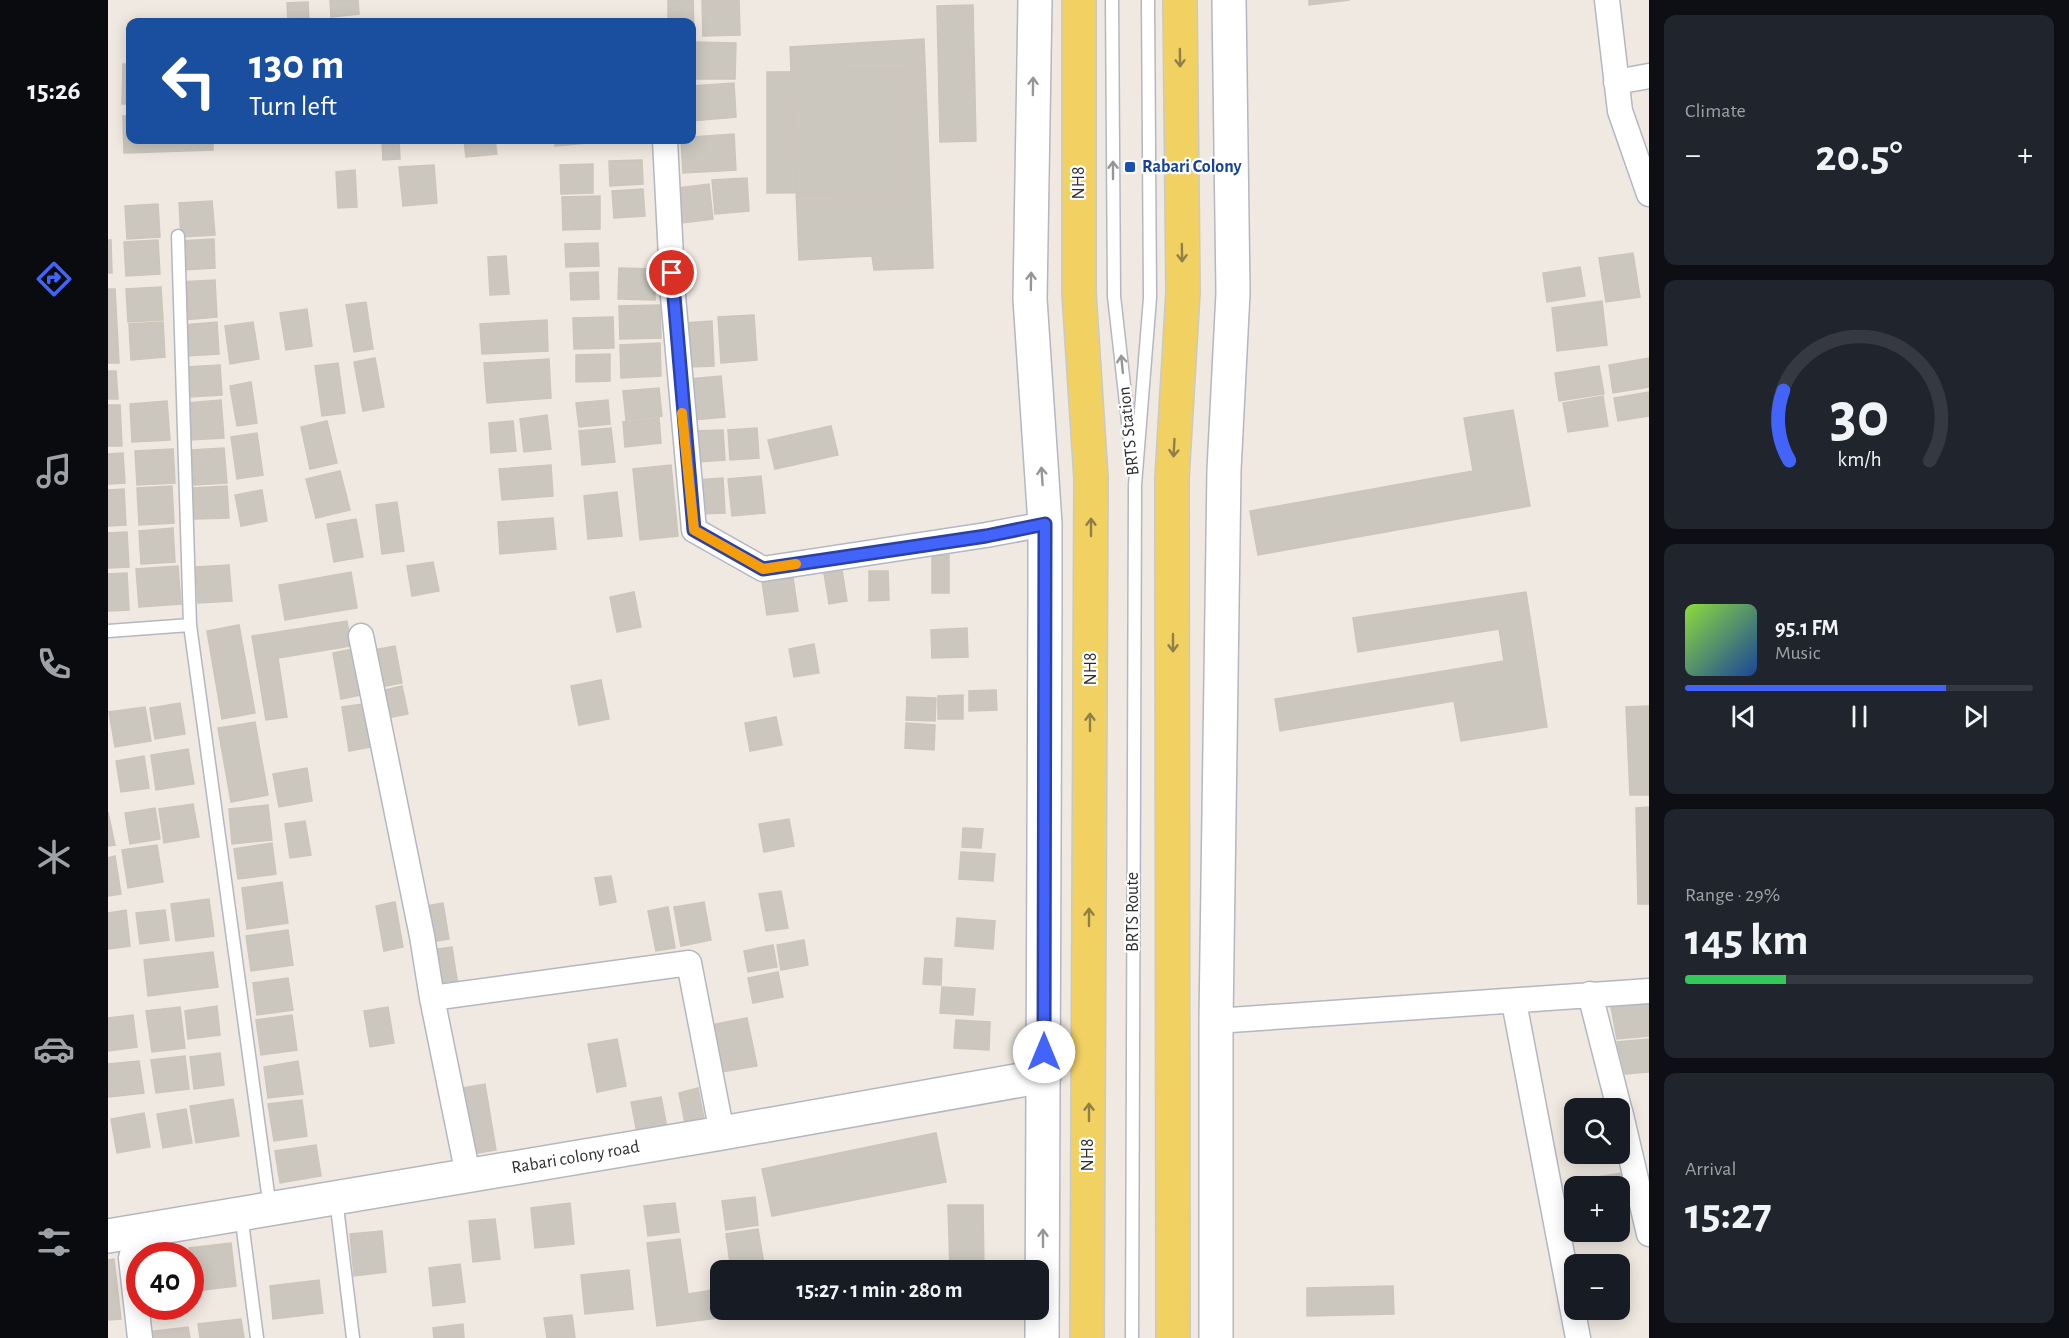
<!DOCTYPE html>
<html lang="en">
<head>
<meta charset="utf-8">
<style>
  :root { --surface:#171b24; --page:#20242c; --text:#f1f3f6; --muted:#9ea1a6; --line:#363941; --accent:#4264fb }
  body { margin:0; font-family:"Alegreya Sans",sans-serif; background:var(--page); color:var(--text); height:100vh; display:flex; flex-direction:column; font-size:22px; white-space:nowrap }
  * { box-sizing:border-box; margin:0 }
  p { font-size:20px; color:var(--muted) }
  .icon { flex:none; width:33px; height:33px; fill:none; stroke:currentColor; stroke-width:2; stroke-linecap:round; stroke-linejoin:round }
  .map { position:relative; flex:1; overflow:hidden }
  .side { display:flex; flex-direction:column; gap:15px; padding:15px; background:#0d0f14; width:420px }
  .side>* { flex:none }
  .hud { position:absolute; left:18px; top:18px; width:570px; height:126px; border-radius:12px; box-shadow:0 3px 15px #0003; background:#1a4fa0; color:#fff; overflow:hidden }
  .buttons { position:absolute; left:1456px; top:1098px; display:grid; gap:12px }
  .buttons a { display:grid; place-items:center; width:66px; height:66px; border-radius:12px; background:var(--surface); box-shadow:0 3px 15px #0003; font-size:30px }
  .speed { position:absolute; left:18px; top:1242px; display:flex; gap:12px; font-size:30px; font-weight:700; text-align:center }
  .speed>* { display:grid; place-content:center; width:78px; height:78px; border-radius:50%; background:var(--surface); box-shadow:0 3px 15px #0003; line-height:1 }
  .speed .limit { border:9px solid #d22; background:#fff; color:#111 }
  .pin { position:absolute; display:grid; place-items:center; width:51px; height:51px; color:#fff; margin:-26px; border:3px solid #fff; border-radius:50%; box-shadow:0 2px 6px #0007 }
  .me { position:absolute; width:66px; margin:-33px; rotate:0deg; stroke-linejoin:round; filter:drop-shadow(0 0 4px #0008) }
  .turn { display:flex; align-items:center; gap:21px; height:126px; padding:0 24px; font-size:27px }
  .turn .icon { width:78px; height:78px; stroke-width:2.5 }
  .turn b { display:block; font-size:42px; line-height:51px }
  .big { font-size:45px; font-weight:600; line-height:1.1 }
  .side .widget { flex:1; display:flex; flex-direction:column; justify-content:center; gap:9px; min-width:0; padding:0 21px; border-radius:12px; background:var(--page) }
  .side .dial { align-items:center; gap:0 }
  .dial svg { height:156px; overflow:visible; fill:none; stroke:var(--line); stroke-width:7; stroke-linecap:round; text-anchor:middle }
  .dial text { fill:var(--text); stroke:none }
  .song { display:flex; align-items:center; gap:18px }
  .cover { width:72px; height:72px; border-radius:9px; background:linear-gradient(135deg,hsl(90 70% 55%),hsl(220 70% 35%)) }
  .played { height:6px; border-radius:3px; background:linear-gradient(90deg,var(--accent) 75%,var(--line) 75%) }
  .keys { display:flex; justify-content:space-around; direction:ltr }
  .heat { display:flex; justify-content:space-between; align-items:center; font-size:33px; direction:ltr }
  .charge { height:9px; border-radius:4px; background:linear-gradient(90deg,#34c759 29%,var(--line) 0) }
  .trip { position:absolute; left:602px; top:1260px; width:339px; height:60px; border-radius:12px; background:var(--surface); box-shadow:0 3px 15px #0003; font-weight:600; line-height:60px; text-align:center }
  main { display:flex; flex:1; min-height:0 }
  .menu { display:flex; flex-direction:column; width:108px; justify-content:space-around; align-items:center; background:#090b0e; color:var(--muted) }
  .menu .icon { width:42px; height:42px }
  .menu .selected { color:var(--accent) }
  .menu b { font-size:27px; color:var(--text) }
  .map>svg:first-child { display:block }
  .building { fill:#cbc7bf; stroke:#cbc5ba; stroke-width:1.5 }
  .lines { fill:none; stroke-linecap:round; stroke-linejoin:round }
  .lane-casing { stroke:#b4b7c1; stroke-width:15 }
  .street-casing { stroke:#b4b7c1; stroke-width:27 }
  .secondary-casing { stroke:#b4b7c1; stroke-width:36 }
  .primary-casing { stroke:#c9c9c9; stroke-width:36 }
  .lane { stroke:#fff; stroke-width:12 }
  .street { stroke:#fff; stroke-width:24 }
  .secondary { stroke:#fff; stroke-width:33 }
  .primary { stroke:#f2d163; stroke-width:33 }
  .oneway { stroke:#908048 }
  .oneway2 { stroke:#969696 }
  .route-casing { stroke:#2b41a3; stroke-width:15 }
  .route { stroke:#4264fb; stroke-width:10 }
  .slow { stroke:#f59e0b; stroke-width:10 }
  .transit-dot { fill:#1a4fb4; stroke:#fff; stroke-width:2 }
  .labels { text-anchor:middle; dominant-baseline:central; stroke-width:4.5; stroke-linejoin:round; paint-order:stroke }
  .transit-label { font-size:18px; font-weight:bold; fill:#164399; stroke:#fff; text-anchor:start }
  .street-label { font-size:18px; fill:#2e2e2e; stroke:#fff }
</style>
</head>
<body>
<main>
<nav class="menu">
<b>15:26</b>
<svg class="icon selected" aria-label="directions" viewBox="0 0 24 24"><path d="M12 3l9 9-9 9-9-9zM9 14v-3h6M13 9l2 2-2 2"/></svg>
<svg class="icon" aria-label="music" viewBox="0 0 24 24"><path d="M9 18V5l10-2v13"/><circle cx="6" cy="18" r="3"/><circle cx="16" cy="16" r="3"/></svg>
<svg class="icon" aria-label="phone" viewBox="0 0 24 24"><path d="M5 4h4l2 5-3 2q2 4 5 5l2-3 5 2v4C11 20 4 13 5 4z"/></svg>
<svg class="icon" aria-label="climate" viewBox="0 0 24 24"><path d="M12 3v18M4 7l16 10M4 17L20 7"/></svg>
<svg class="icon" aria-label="car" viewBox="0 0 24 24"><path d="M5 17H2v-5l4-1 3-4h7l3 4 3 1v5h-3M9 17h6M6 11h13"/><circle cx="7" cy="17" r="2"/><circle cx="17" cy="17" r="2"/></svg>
<svg class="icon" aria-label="filters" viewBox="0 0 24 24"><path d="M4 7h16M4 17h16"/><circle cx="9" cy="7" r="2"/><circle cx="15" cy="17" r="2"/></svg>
</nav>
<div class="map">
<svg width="1541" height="1338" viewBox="0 0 1541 1338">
  <rect width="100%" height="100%" fill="#efe9e1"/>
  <!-- building -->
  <path class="building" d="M222 0H250L251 14 223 17Z
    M560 0H585L586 31H584V22H560Z
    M594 0H631L632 35 595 36Z
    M1201 0H1242L1201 5Z
    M200 2 201 22H180L179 3Z
    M865 5 868 141 832 142 829 6Z
    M816 39 825 268 766 270 764 256 691 260 682 47Z
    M584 42 628 43 627 79H584Z
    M15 64H22V104H14Z
    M799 71V192L659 193V72Z
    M626 83 628 117 584 121V86Z
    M15 116H22V140H105V150L16 153Z
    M626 134 628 170 575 173 573 140H584V137Z
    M274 140H291L292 159 275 160Z
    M356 140H387L389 154 358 157Z
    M447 140H480V143L447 146Z
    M534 160 535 184 502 186 501 161Z
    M485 164V193L453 194 452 165Z
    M326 165 329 203 295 206 291 167Z
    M247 170 249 207 230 208 228 172Z
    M639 178 641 211 607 214 604 180Z
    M601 184 605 219 574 223 570 188Z
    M535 189 537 216 506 218 504 191Z
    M492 196V229L455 230 454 197Z
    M104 201 107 235 73 237 71 203Z
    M50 204 52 237 19 239 17 206Z
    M106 239 107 268 73 270 71 241Z
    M0 240H3L4 273H0Z
    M50 240 52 274 18 276 16 242Z
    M490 243 491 266 458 267 457 244Z
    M1525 253 1532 297 1498 302 1491 258Z
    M398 256 401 294 382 295 380 257Z
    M1472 267 1477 296 1439 302 1435 273Z
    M511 268 547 269V300L510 299Z
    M490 272 491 299 463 300 462 273Z
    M107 280 109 317 75 320 72 282Z
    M53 287 55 320 20 322 18 289Z
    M0 289H7L11 363H0Z
    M1494 301 1499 345 1449 351 1444 308Z
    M258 302 265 349 246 352 238 305Z
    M552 305 553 338 512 339 511 306Z
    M199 309 204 346 178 350 172 313Z
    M646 315 649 360 613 363 610 317Z
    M505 317 506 348 466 349 465 318Z
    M439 320 440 351 374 354 372 324Z
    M604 321 606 366 579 367 577 323Z
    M55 322 57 357 23 360 21 324Z
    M109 322 111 354 77 356 76 325Z
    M145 322 151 359 122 364 117 326Z
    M552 343 553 376 513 378 512 345Z
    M502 354V381L468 382V355Z
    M267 358 276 407 255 411 246 362Z
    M1541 358V387L1505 393 1501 365Z
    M441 359 443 398 379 403 376 363Z
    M230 363 237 413 214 416 207 366Z
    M112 365 114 395 80 397 79 367Z
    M1491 366 1496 394 1451 401 1447 373Z
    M0 371H8L10 399H0Z
    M613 376 617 417 585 420 581 379Z
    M143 382 149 423 129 426 122 386Z
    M551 388 554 416 518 420 515 391Z
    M1541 392V416L1510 421 1506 398Z
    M1495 396 1500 426 1460 432 1455 403Z
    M113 400 116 438 81 440 79 403Z
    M500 400 502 424 471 427 468 403Z
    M59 401 62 440 24 442 22 404Z
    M0 405H12L14 446H0Z
    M1405 410 1422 506 1150 555 1142 511 1365 471 1356 418Z
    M439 415 443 449 416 452 412 419Z
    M551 418 553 443 517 447 515 422Z
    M219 421 229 463 202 469 193 427Z
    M405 421 408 451 383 453 381 423Z
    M723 426 730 455 667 469 660 440Z
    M503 428 507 462 474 465 471 431Z
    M649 428 651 458 622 460 620 430Z
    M615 430 617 460 588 462 587 431Z
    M149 433 155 475 129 479 123 437Z
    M116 448 119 483 86 485 84 450Z
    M65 449 67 483 29 485 27 451Z
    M15 453 17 483 0 484V454Z
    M443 465 445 496 394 500 391 469Z
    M563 465 570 536 532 540 525 469Z
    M232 471 242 510 208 518 198 479Z
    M653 476 657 513 624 516 620 479Z
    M615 478 617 513 590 514 588 480Z
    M64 486 66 523 31 525 29 488Z
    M119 486 121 518 87 519 85 488Z
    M16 489 18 525 0 526V490Z
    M154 490 159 521 133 526 127 495Z
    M509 492 514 536 480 539 476 496Z
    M289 502 296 551 274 554 268 505Z
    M445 518 448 549 392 554 390 522Z
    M248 519 255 557 226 562 219 524Z
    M65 528 67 562 33 564 31 531Z
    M19 532 21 567 0 568V533Z
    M824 555H841V593H824Z
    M325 562 331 591 304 596 299 566Z
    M733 564 739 601 721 604 715 567Z
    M121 565 124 601 90 603 88 567Z
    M70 566 73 604 31 607 28 569Z
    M684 571 690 611 659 615 653 575Z
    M761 571H780L781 600 761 601Z
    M243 572 249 608 177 620 171 585Z
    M19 573 21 610 0 611V574Z
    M526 592 533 627 509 632 502 597Z
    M1418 592 1439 727 1353 741 1346 701 1172 731 1167 699 1396 661 1391 629 1250 652 1245 618Z
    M239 621 243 646 170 658 179 717 158 720 144 636Z
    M131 625 147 713 114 719 99 631Z
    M859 628 860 657 824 658 823 630Z
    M706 644 711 673 686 677 681 649Z
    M287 646 294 683 273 687 265 650Z
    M245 649 253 695 233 699 225 653Z
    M493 680 501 719 471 725 463 686Z
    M294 686 300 714 280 718 273 691Z
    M888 690 889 710 861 711V691Z
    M855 695V719H830V696Z
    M799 697 828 698 827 721 798 720Z
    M72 703 77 734 47 739 42 708Z
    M255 704 263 747 241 751 234 707Z
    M1541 706V795H1522L1518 707Z
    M37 707 43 741 7 747 1 712Z
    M668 717 674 745 642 751 637 723Z
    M147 722 160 795 123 802 110 728Z
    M798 723 827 725 826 750 797 748Z
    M80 749 86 784 48 790 43 755Z
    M36 756 41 788 13 792 8 761Z
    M199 768 204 801 171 807 165 774Z
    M85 804 91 837 56 843 51 809Z
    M160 805 164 840 124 844 121 809Z
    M1541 807V904H1530L1528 808Z
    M47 808 52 839 22 844 17 813Z
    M0 812 7 845 0 846Z
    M681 819 686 846 656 852 651 824Z
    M197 821 203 855 182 858 177 824Z
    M855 828 875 829 873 848 854 847Z
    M164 843 168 874 130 879 126 849Z
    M49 845 55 882 20 888 14 850Z
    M853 852 887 854 885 881 851 879Z
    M7 856 13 894 0 896V858Z
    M503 876 508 902 492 905 487 878Z
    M174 882 180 923 139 929 134 888Z
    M673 891 680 928 658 931 651 894Z
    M101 899 106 936 68 941 63 904Z
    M287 902 295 947 276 951 268 906Z
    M596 902 603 940 573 946 566 907Z
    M335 903 341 939 323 942 317 906Z
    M560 907 567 948 548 951 540 911Z
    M18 910 22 946 0 949V913Z
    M57 910 61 940 32 944 28 913Z
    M849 918 887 921 885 949 847 946Z
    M180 930 185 965 143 971 138 936Z
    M696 940 700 965 673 970 669 945Z
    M665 945 669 967 640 972 636 951Z
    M344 947 350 986 331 990 324 950Z
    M105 952 110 987 40 996 36 960Z
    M817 958 834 959 833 985 815 984Z
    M670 972 675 997 645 1003 640 978Z
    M180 978 185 1010 149 1015 145 983Z
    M834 987 867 989 865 1015 832 1013Z
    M1541 1004V1036L1509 1039 1503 1007Z
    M109 1006 112 1035 80 1039 77 1011Z
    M72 1007 77 1048 44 1052 38 1011Z
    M280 1007 286 1043 262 1047 256 1011Z
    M25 1015 29 1047 0 1051V1018Z
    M184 1015 189 1050 153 1055 148 1020Z
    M639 1018 649 1066 608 1073 598 1026Z
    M848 1020 882 1022 881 1050 846 1048Z
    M509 1039 518 1086 489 1092 480 1044Z
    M1541 1039V1072L1517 1074 1509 1042Z
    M112 1053 116 1085 86 1089 82 1057Z
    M77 1056 81 1089 48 1093 43 1060Z
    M31 1061 36 1093 1 1097 0 1064Z
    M190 1061 195 1094 160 1098 156 1067Z
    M377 1084 388 1150 365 1154 354 1088Z
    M590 1088 598 1129 579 1133 571 1093Z
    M553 1097 560 1133 530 1138 523 1102Z
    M125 1099 131 1136 88 1143 82 1106Z
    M194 1100 199 1136 166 1141 160 1104Z
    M78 1109 84 1143 55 1148 49 1114Z
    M36 1113 42 1147 9 1153 3 1119Z
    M828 1133 838 1182 664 1216 654 1169Z
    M208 1145 213 1176 172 1183 167 1151Z
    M1513 1173 1517 1198 1512 1199V1186H1471L1470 1180Z
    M647 1197 650 1225 618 1230 614 1201Z
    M462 1203 466 1244 427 1248 423 1208Z
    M567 1203 571 1232 540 1236 536 1206Z
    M840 1205H875L876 1270H842Z
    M387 1219 392 1259 365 1262 361 1221Z
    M650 1229 657 1270H623L618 1234Z
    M274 1231 278 1272 246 1276 242 1234Z
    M572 1239 580 1294 612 1289V1310H663V1311L549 1326 539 1243Z
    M123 1243 128 1286 87 1291 81 1248Z
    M6 1259 13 1319 0 1320V1260Z
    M352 1264 357 1302 325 1306 321 1268Z
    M521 1270 525 1309 477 1314 473 1275Z
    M211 1280 215 1313 165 1319 162 1286Z
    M1285 1286 1286 1314 1199 1316V1288Z
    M37 1306H79L80 1309 38 1314Z
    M464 1315 467 1338H439L436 1318Z
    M133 1319 136 1338H92L90 1324Z
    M355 1324 356 1338H326L325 1328Z
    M80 1327 82 1338H40L39 1332Z"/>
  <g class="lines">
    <defs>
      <path id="lane" d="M1004 0 1006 296 1024 457
        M70 236 82 625 162 1208
        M0 631 82 625
        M228 1199 245 1338
        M133 1214 149 1338
        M1024 1338 1027 485 1042 298 1040 0"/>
      <path id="street" d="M1499 0 1512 111 1541 194
        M1508 82 1541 76
        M557 140 565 296 586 530 655 569 878 535 937 524
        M253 636 314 936 324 998 360 1175
        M1482 994 1511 1108
        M324 998 581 963 614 1133
        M1406 1002 1470 1338
        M1108 1021 1541 991
        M1512 1111 1541 1234
        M30 1232 23 1258 32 1338"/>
      <g id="secondary">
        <path d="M927 0 922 299 937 524V598L934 1338"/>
        <path id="s1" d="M0 1236 614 1133 936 1076"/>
        <path d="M1108 1338V1021L1116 470 1125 293 1121 0"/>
      </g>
      <path id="primary" d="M971 0V293L983 478 979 1338
        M1065 1338 1064 478 1075 292 1072 0"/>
    </defs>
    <!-- lane casing -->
    <use href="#lane" class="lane-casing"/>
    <!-- street casing -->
    <use href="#street" class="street-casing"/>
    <!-- secondary casing -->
    <use href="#secondary" class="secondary-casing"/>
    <!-- primary casing -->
    <use href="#primary" class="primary-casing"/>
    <!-- lane -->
    <use href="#lane" class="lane"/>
    <!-- street -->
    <use href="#street" class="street"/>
    <!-- secondary -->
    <use href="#secondary" class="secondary"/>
    <!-- primary -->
    <use href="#primary" class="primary"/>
  </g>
  <!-- one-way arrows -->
  <defs><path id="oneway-shaft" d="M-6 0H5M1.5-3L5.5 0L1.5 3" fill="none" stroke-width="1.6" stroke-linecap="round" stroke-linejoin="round" transform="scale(1.5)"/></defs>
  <g class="oneway">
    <use href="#oneway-shaft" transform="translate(1072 58) rotate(89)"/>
    <use href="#oneway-shaft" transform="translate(1074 253) rotate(89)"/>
    <use href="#oneway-shaft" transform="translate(1066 448) rotate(93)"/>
    <use href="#oneway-shaft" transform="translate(983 527) rotate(-90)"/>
    <use href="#oneway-shaft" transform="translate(1065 643) rotate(90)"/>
    <use href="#oneway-shaft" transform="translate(982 722) rotate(-90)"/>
    <use href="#oneway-shaft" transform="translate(981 917) rotate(-90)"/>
    <use href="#oneway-shaft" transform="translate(981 1112) rotate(-90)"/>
  </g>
  <g class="oneway2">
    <use href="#oneway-shaft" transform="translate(925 86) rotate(-89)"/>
    <use href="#oneway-shaft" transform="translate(1005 170) rotate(-90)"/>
    <use href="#oneway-shaft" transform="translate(923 281) rotate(-89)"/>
    <use href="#oneway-shaft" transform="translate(1014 364) rotate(-96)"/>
    <use href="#oneway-shaft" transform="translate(934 476) rotate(-94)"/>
    <use href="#oneway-shaft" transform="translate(935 1238) rotate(-90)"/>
  </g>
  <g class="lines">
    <defs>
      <path id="route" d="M564 273 586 530 655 569 878 536 937 524 936 1052"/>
    </defs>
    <!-- route casing -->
    <use href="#route" class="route-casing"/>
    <!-- route -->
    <use href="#route" class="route"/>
    <!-- slow -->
    <path class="slow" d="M574 413 586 530 655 569 688 564"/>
  </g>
  <!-- markers -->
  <rect class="transit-dot" x="1016" y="161" width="12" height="12" rx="3"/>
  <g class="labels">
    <!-- transit labels -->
    <g class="transit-label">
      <text x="1034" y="167">Rabari Colony</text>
    </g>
    <!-- street labels -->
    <g class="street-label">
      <text transform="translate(971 183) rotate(-90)">NH8</text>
      <text transform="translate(1021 431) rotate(-96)">BRTS Station</text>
      <text transform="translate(983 669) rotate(-90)">NH8</text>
      <text transform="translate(1025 912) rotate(-90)">BRTS Route</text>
      <text transform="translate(980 1155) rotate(-90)">NH8</text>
      <text stroke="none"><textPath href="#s1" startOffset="474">Rabari colony road</textPath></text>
    </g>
  </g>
</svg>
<div class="buttons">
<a><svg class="icon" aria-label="search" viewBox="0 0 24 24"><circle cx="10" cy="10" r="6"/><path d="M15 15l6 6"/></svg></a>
<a>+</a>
<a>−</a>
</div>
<div class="speed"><div class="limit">40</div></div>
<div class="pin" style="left:564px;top:273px;background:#d93025"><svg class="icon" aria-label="arrive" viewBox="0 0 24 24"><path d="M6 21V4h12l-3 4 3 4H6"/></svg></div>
<svg class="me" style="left:936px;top:1052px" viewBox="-20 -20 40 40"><circle r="19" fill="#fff"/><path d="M0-13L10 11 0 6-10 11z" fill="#4264fb"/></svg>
<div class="trip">15:27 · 1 min · 280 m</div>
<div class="hud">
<div class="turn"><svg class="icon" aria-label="left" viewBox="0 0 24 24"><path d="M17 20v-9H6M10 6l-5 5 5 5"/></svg><div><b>130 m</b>Turn left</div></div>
</div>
</div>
<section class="side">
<div class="widget"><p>Climate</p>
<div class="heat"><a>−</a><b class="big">20.5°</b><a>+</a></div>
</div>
<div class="widget dial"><svg viewBox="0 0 100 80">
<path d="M14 69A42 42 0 1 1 86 69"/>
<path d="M14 69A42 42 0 0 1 11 33" stroke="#4264fb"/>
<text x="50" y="56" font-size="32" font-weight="700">30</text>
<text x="50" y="72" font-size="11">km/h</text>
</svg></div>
<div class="widget">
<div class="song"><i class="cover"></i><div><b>95.1 FM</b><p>Music</p></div></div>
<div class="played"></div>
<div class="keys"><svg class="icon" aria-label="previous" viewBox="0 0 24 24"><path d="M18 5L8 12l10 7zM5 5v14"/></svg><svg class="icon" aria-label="pause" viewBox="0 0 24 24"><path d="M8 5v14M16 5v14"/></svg><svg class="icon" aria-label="next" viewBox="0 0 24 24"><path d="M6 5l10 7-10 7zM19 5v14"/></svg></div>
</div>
<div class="widget"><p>Range · 29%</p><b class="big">145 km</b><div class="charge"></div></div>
<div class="widget"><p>Arrival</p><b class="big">15:27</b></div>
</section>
</main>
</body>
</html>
